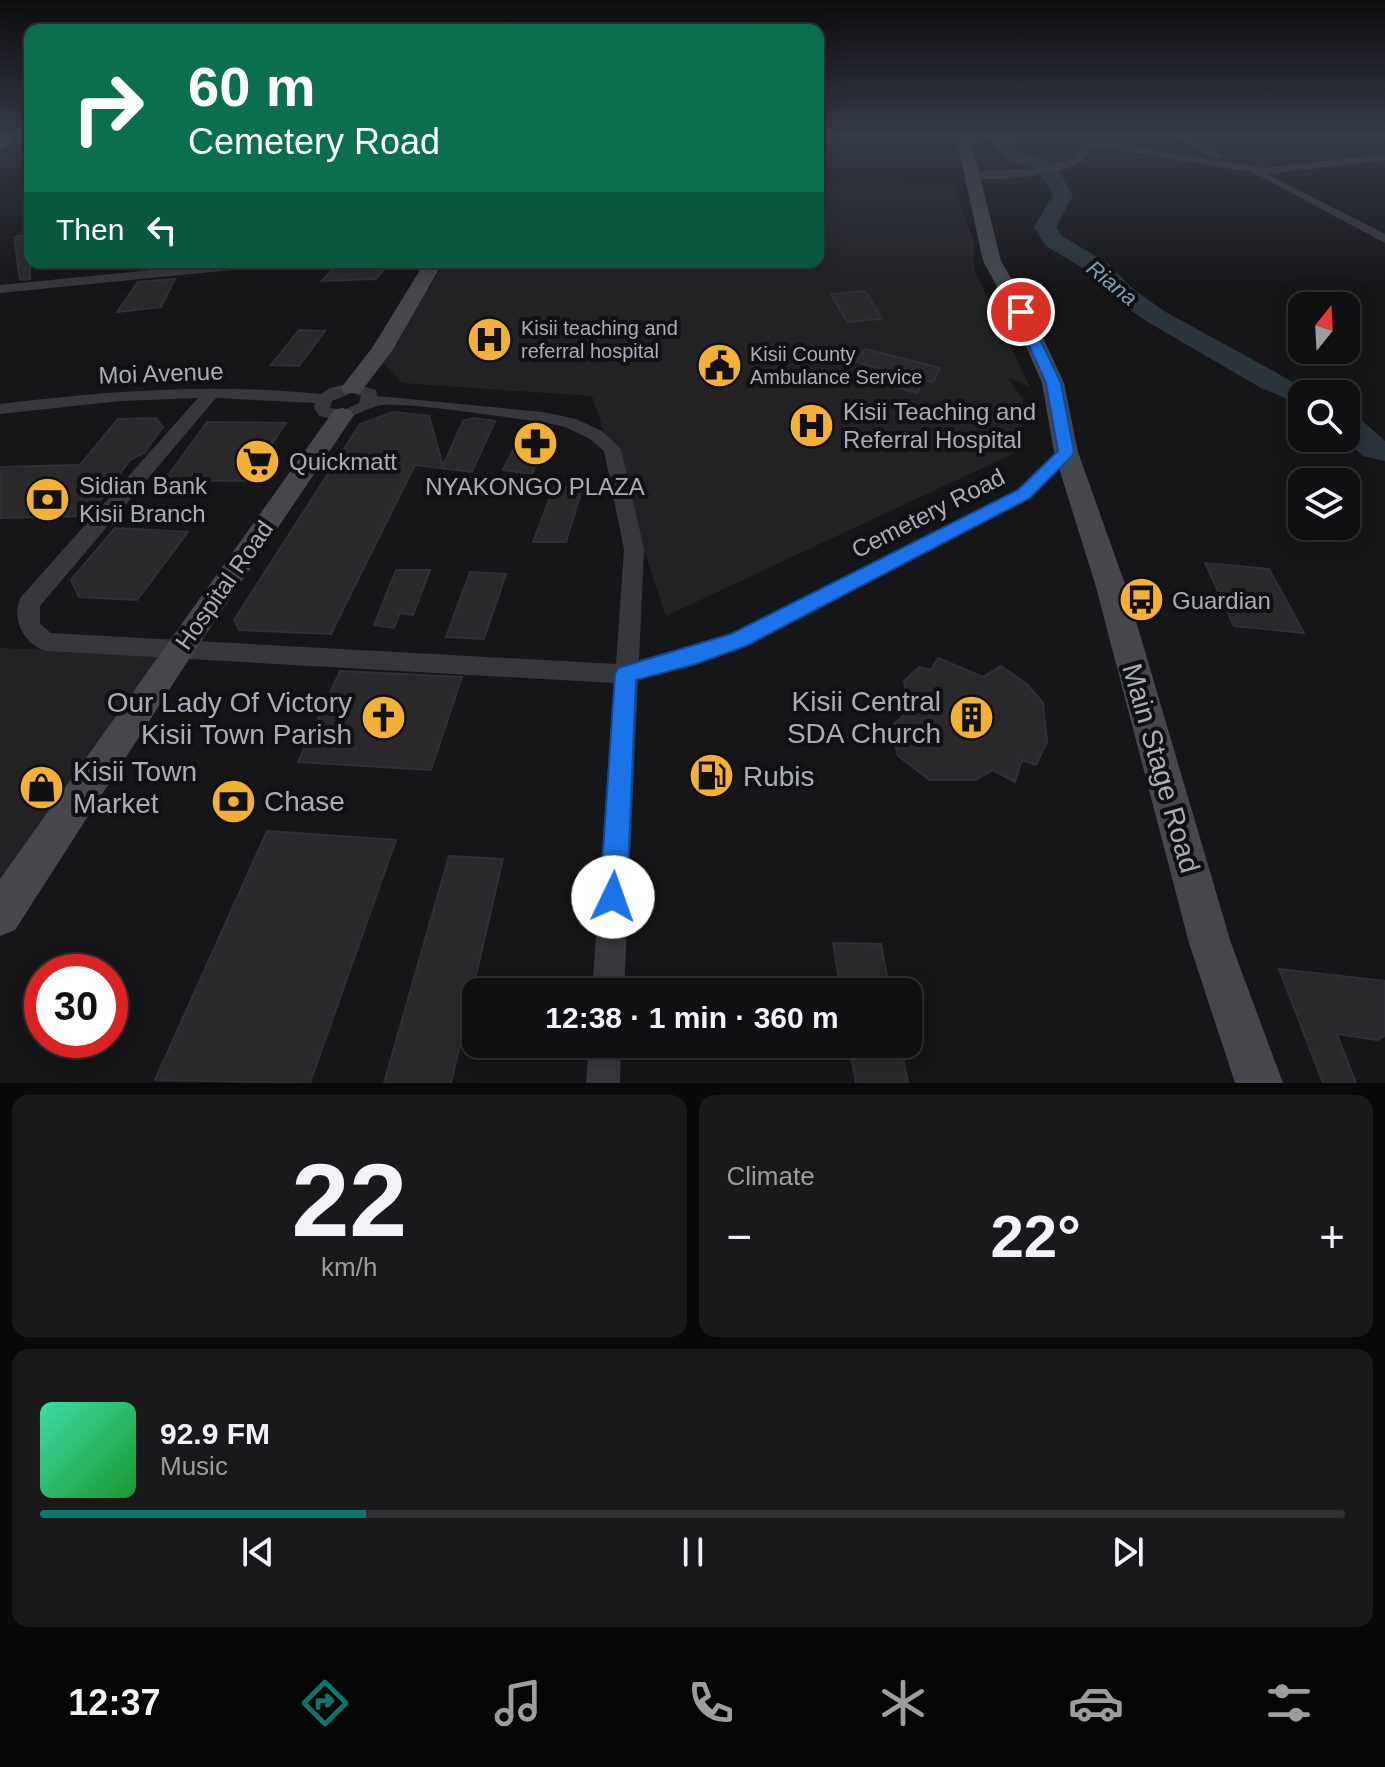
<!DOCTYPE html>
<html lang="en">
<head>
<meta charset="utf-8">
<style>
  :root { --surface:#101012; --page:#19191b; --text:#f1f3f6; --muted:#9c9d9f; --line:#303032; --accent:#0f766e }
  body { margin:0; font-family:Helvetica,sans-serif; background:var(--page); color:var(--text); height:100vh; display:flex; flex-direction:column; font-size:30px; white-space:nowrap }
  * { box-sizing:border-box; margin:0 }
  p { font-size:26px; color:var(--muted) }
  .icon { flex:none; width:44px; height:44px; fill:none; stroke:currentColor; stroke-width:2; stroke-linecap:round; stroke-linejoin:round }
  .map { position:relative; height:1083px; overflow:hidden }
  .sheet { display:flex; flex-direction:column; gap:12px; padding:12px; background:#09090a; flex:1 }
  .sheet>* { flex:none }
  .guide { position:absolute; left:24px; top:24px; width:800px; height:244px; border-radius:16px; box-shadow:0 4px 20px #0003,0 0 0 2px var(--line); background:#0b6e4f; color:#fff; overflow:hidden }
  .needle { width:52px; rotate:18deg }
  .tools { position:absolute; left:1288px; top:292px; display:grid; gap:16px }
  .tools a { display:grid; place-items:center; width:72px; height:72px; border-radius:16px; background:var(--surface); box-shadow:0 4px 20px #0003,0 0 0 2px var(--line); font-size:40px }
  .speed { position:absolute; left:24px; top:954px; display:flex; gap:16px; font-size:40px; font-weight:700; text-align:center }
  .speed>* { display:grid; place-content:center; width:104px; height:104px; border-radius:50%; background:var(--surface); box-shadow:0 4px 20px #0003,0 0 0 2px var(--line); line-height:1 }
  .speed .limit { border:12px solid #d22; background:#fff; color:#111 }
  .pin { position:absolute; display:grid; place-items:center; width:68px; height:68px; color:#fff; margin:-34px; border:4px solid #fff; border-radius:50%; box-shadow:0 2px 8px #0007 }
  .me { position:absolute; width:88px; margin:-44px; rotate:3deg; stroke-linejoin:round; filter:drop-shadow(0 0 6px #0008) }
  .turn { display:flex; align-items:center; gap:28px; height:168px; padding:0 32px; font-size:36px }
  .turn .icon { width:104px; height:104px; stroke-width:2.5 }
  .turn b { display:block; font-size:56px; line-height:68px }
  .then { display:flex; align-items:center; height:76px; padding:0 32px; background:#0003; gap:16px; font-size:30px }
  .big { font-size:60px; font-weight:700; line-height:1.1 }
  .sheet .card { flex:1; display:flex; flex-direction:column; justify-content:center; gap:12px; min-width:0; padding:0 28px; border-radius:16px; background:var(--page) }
  .sheet .dial { align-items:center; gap:0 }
  .dial b { font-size:104px; line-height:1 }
  .song { display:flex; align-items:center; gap:24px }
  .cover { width:96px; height:96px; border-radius:12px; background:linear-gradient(135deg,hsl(160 70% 55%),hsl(130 70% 35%)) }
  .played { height:8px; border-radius:4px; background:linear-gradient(90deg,var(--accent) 25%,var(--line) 25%) }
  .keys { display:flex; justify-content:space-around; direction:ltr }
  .heat { display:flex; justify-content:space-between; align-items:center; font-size:44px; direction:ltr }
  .sheet .tiles { flex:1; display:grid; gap:12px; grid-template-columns:1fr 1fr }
  .card:last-child { grid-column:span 2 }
  .trip { position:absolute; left:462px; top:978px; width:460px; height:80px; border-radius:16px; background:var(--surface); box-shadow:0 4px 20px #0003,0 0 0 2px var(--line); font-weight:700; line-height:80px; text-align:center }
  .menu { display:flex; height:128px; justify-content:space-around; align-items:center; background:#060607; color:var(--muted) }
  .menu .icon { width:56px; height:56px }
  .menu .active { color:var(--accent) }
  .menu b { font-size:36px; color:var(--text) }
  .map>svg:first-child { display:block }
  .built { fill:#222225 }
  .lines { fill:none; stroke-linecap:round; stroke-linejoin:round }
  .river { fill:#2c353c; fill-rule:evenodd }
  .building { fill:#29292c; stroke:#303034; stroke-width:2 }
  .street { fill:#37383d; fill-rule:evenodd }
  .secondary { fill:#45474d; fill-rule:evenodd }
  .highway { fill:#63666e; fill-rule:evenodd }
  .route { fill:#1a73e8; stroke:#114b97; stroke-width:2 }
  .labels { text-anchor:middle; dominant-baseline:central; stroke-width:8; stroke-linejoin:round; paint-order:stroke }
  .far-poi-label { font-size:20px; fill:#a8adb8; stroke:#111113; text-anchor:start }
  .far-water-label { font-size:22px; font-style:italic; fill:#7f9bb3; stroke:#111113 }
  .street-label { font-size:24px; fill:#a8adb8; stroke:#111113 }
  .poi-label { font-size:24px; fill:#a8adb8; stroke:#111113; text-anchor:start }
  .near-poi-label { font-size:28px; fill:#a8adb8; stroke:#111113; text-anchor:start }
  .near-street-label { font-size:28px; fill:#a8adb8; stroke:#111113 }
</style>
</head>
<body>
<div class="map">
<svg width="1385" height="1083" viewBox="0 0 1385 1083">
  <rect width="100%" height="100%" fill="#161618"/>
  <!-- built -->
  <path class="built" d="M818 182 952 185 974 241V269L1030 387 1008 378 1023 399 1021 450 666 616 592 396 402 383 379 359 446 262H818Z
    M0 648 167 655 0 918Z"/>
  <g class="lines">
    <!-- river -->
    <path class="river" d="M984 136H1003L1021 152 1054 163 1073 195 1056 227 1062 236 1107 263 1133 289 1164 311 1315 394H1302V405L1261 388 1146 321 1115 299 1091 273 1046 246 1034 227 1053 195 1040 171 1009 160Z
      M1346 414 1357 416 1385 441V461L1363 456 1344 438Z"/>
  </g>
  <!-- building -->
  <path class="building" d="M30 234V279L20 280 14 237Z
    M339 262H390L376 279 322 281Z
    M175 279 161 307 117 312 138 282Z
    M865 291 882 319 847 322 831 294Z
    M299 330 325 331 299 366 271 365Z
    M865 349 940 368 933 382 924 380 917 393 880 383 888 371 856 362Z
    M393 412 429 416 443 466 463 421 473 418 495 421 472 472 415 465 331 634 239 630 234 620 360 424Z
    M156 418 163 427 144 453 130 460 89 516 0 518V467L80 465 118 419Z
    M207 422 286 423 247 481 165 480Z
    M527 423 552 427 532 474 503 470Z
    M583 486 566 542H533L554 487Z
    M115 528 188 532 137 600 79 597 71 580Z
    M1205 563 1269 569 1304 633 1234 626Z
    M396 570H430L413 615 400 613 394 628 374 625Z
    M470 572 506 574 484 639 446 637Z
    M938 658 983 677 1001 666 1028 685 1043 703 1047 742 1036 765 1022 760 1015 782 993 770 975 780H930L898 756 891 727 909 710 904 681 919 667 931 670Z
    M340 671 462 677 431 770 298 762Z
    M267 831 396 840 310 1083 155 1080Z
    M449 856 503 859 451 1083H384Z
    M833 943 881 944 890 992H841Z
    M1279 969 1385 981V1036L1377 1040 1337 1034 1356 1083H1323Z
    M849 1044H900L908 1083H856Z"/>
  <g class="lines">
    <!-- street -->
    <path class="street" d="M1173 136H1186L1225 157 1216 159Z
      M1093 140 1264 168 1385 154V160L1267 174 1385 234V243L1252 172 1093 146C1088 151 1086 160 1077 164 1059 175 982 185 965 175L970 172 1042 168 1074 158 1083 142Z
      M232 262H277L271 266 0 293V285Z
      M352 383 376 390 377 396 543 412 576 419 602 431 621 449 644 549 639 660 733 633 1017 490 1060 448 1066 446 1075 452 1031 498 747 646 638 680 624 992H592L614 683 46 651C24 644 10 619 21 597L198 398 121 401 0 414V404C107 391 213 383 321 394L330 388ZM352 393 361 396 359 403 344 410 330 408 332 401ZM216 398 315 403 314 408 319 416C349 423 352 414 377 406 397 400 514 419 543 422L565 427 590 439 604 451 624 549 616 664 51 633 40 624V606Z
      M589 1044H621L620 1083H586Z"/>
    <!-- secondary -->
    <path class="secondary" d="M956 136H970L1001 261 1031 312 1064 383 1078 452 1126 587 1231 943 1283 1083H1235L1189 943 1096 587 1054 452 1042 383 1011 312 983 261Z
      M425 262H443L392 351 360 393H344L341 388 372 348Z
      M342 408 350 410 354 415 189 659 15 930 0 936V879L334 410Z"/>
    <!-- highway -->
    <path class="highway" d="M0 136H12L7 146 0 148Z"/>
  </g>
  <!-- sky -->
  <linearGradient id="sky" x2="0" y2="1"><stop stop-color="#0c0c0d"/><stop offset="0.47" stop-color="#363c48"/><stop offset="1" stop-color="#363c48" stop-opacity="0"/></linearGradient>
  <rect width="1385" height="288" fill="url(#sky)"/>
  <!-- route -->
  <path class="route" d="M1021 309 1027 312 1061 383 1074 452 1072 456 1030 498 746 646 696 664 636 680 627 897 623 906 613 910 604 906 600 897 615 674 618 668 731 634 1018 490 1058 451 1046 383 1014 312Z"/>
  <!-- icons -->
  <defs>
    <symbol id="hospital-disc" viewBox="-11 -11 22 22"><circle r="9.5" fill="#f2b134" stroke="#111113"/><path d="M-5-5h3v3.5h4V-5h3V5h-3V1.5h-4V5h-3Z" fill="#111"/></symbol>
    <symbol id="civic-disc" viewBox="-11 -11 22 22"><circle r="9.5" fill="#f2b134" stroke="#111113"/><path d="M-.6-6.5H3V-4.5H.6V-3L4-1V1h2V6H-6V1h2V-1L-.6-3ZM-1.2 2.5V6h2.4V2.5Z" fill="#111"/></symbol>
    <symbol id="pharmacy-disc" viewBox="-11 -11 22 22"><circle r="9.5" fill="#f2b134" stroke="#111113"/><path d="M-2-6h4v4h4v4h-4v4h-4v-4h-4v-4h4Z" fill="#111"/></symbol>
    <symbol id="supermarket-disc" viewBox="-11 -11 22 22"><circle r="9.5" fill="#f2b134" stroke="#111113"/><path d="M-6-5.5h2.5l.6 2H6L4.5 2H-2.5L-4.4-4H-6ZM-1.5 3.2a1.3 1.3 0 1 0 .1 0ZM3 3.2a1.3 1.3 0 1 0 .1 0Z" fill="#111"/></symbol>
    <symbol id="bank-disc" viewBox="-11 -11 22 22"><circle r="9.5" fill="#f2b134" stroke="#111113"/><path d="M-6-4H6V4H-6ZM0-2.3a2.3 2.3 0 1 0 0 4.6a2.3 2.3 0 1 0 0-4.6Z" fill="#111"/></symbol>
    <symbol id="bus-disc" viewBox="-11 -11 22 22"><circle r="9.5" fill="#f2b134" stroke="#111113"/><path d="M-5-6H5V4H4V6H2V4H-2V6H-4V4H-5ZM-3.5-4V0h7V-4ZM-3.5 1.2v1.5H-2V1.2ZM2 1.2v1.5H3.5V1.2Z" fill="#111"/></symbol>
    <symbol id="building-disc" viewBox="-11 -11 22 22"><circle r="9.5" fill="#f2b134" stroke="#111113"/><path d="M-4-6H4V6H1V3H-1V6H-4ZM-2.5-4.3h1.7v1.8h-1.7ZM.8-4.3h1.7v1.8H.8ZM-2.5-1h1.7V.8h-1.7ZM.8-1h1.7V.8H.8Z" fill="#111"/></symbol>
    <symbol id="church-disc" viewBox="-11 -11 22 22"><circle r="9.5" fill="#f2b134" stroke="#111113"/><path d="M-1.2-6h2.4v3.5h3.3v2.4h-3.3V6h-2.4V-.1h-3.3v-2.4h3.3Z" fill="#111"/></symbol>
    <symbol id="fuel-disc" viewBox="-11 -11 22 22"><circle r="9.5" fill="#f2b134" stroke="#111113"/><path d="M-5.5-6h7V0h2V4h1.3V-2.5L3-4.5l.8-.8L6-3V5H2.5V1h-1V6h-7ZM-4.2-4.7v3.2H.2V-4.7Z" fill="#111"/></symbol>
    <symbol id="shop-disc" viewBox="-11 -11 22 22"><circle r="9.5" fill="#f2b134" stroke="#111113"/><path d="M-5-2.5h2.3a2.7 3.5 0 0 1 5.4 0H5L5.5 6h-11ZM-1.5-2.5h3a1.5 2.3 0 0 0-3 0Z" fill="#111"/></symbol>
  </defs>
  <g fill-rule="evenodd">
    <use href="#hospital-disc" x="464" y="314" width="51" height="51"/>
    <use href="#civic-disc" x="694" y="340" width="51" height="51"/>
    <use href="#hospital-disc" x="786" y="400" width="51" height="51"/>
    <use href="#pharmacy-disc" x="510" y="418" width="51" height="51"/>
    <use href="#supermarket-disc" x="232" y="436" width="51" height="51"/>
    <use href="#bank-disc" x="22" y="474" width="51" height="51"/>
    <use href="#bus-disc" x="1116" y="574" width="51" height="51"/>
    <use href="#building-disc" x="946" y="692" width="51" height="51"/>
    <use href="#church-disc" x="358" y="692" width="51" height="51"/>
    <use href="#fuel-disc" x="686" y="750" width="51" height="51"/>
    <use href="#shop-disc" x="16" y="762" width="51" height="51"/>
    <use href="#bank-disc" x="208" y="776" width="51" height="51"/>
  </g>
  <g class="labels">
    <!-- far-poi labels -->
    <g class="far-poi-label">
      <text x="521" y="328">Kisii teaching and<tspan x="521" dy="23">referral hospital</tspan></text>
      <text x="750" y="354">Kisii County<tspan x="750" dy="23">Ambulance Service</tspan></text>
    </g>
    <!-- far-water labels -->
    <g class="far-water-label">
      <text transform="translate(1112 283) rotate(39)">Riana</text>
    </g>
    <!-- street labels -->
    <g class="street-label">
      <text transform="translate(161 373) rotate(-2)">Moi Avenue</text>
      <text transform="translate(928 513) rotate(-27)">Cemetery Road</text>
      <text transform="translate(224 585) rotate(-55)">Hospital Road</text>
    </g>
    <!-- poi labels -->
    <g class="poi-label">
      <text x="843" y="411">Kisii Teaching and<tspan x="843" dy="28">Referral Hospital</tspan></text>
      <text x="289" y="461">Quickmatt</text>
      <text x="79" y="485">Sidian Bank<tspan x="79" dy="28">Kisii Branch</tspan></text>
      <text x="535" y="486" text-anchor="middle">NYAKONGO PLAZA</text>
      <text x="1172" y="600">Guardian</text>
    </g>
    <!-- near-poi labels -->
    <g class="near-poi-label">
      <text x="941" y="701" text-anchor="end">Kisii Central<tspan x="941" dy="32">SDA Church</tspan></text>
      <text x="352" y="702" text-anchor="end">Our Lady Of Victory<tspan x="352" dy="32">Kisii Town Parish</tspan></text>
      <text x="73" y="771">Kisii Town<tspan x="73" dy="32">Market</tspan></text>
      <text x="743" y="776">Rubis</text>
      <text x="264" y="801">Chase</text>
    </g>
    <!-- near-street labels -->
    <g class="near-street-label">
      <text transform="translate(1161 768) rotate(74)">Main Stage Road</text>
    </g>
  </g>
</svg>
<div class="tools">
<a><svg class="needle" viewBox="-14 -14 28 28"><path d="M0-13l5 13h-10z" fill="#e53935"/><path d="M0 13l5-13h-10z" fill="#9c9d9f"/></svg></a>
<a><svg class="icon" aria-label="search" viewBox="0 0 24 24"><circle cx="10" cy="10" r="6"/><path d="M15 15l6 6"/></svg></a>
<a><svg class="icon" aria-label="layers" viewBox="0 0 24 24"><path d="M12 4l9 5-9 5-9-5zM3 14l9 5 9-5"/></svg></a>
</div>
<div class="speed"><div class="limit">30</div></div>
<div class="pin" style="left:1021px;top:312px;background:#d93025"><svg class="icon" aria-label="arrive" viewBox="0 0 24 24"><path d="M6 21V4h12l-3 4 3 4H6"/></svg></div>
<svg class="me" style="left:613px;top:897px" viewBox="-20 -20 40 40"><circle r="19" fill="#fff"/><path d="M0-13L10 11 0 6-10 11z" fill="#1a73e8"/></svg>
<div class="trip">12:38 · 1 min · 360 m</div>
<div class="guide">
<div class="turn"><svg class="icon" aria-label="right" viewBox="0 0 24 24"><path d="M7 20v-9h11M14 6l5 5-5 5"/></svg><div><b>60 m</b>Cemetery Road</div></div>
<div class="then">Then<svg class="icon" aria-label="left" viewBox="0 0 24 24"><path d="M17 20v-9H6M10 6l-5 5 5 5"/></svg></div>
</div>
</div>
<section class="sheet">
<div class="tiles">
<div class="card dial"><b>22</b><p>km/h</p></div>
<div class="card"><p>Climate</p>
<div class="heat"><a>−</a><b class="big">22°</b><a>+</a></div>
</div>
<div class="card">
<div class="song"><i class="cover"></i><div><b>92.9 FM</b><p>Music</p></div></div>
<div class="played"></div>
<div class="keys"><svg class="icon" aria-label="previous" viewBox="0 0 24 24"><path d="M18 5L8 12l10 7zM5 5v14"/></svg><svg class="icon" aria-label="pause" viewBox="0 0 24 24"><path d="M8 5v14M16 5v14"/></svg><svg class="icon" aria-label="next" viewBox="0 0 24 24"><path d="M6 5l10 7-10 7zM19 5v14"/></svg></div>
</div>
</div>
</section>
<nav class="menu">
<b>12:37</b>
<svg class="icon active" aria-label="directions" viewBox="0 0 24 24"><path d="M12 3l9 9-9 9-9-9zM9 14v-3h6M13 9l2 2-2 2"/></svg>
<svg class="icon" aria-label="music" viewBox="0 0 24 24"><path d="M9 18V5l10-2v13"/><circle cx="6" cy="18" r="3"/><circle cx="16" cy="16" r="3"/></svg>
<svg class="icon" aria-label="phone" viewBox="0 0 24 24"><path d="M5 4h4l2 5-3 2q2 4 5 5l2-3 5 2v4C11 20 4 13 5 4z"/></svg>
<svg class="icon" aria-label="climate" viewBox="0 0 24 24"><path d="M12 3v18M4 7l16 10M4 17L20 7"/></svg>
<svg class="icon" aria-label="car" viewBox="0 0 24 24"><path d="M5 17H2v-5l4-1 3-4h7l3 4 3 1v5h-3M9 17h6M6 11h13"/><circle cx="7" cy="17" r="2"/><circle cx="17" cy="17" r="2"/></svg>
<svg class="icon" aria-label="filters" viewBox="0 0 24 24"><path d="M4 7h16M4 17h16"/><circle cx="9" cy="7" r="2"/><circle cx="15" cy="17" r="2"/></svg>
</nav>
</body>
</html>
